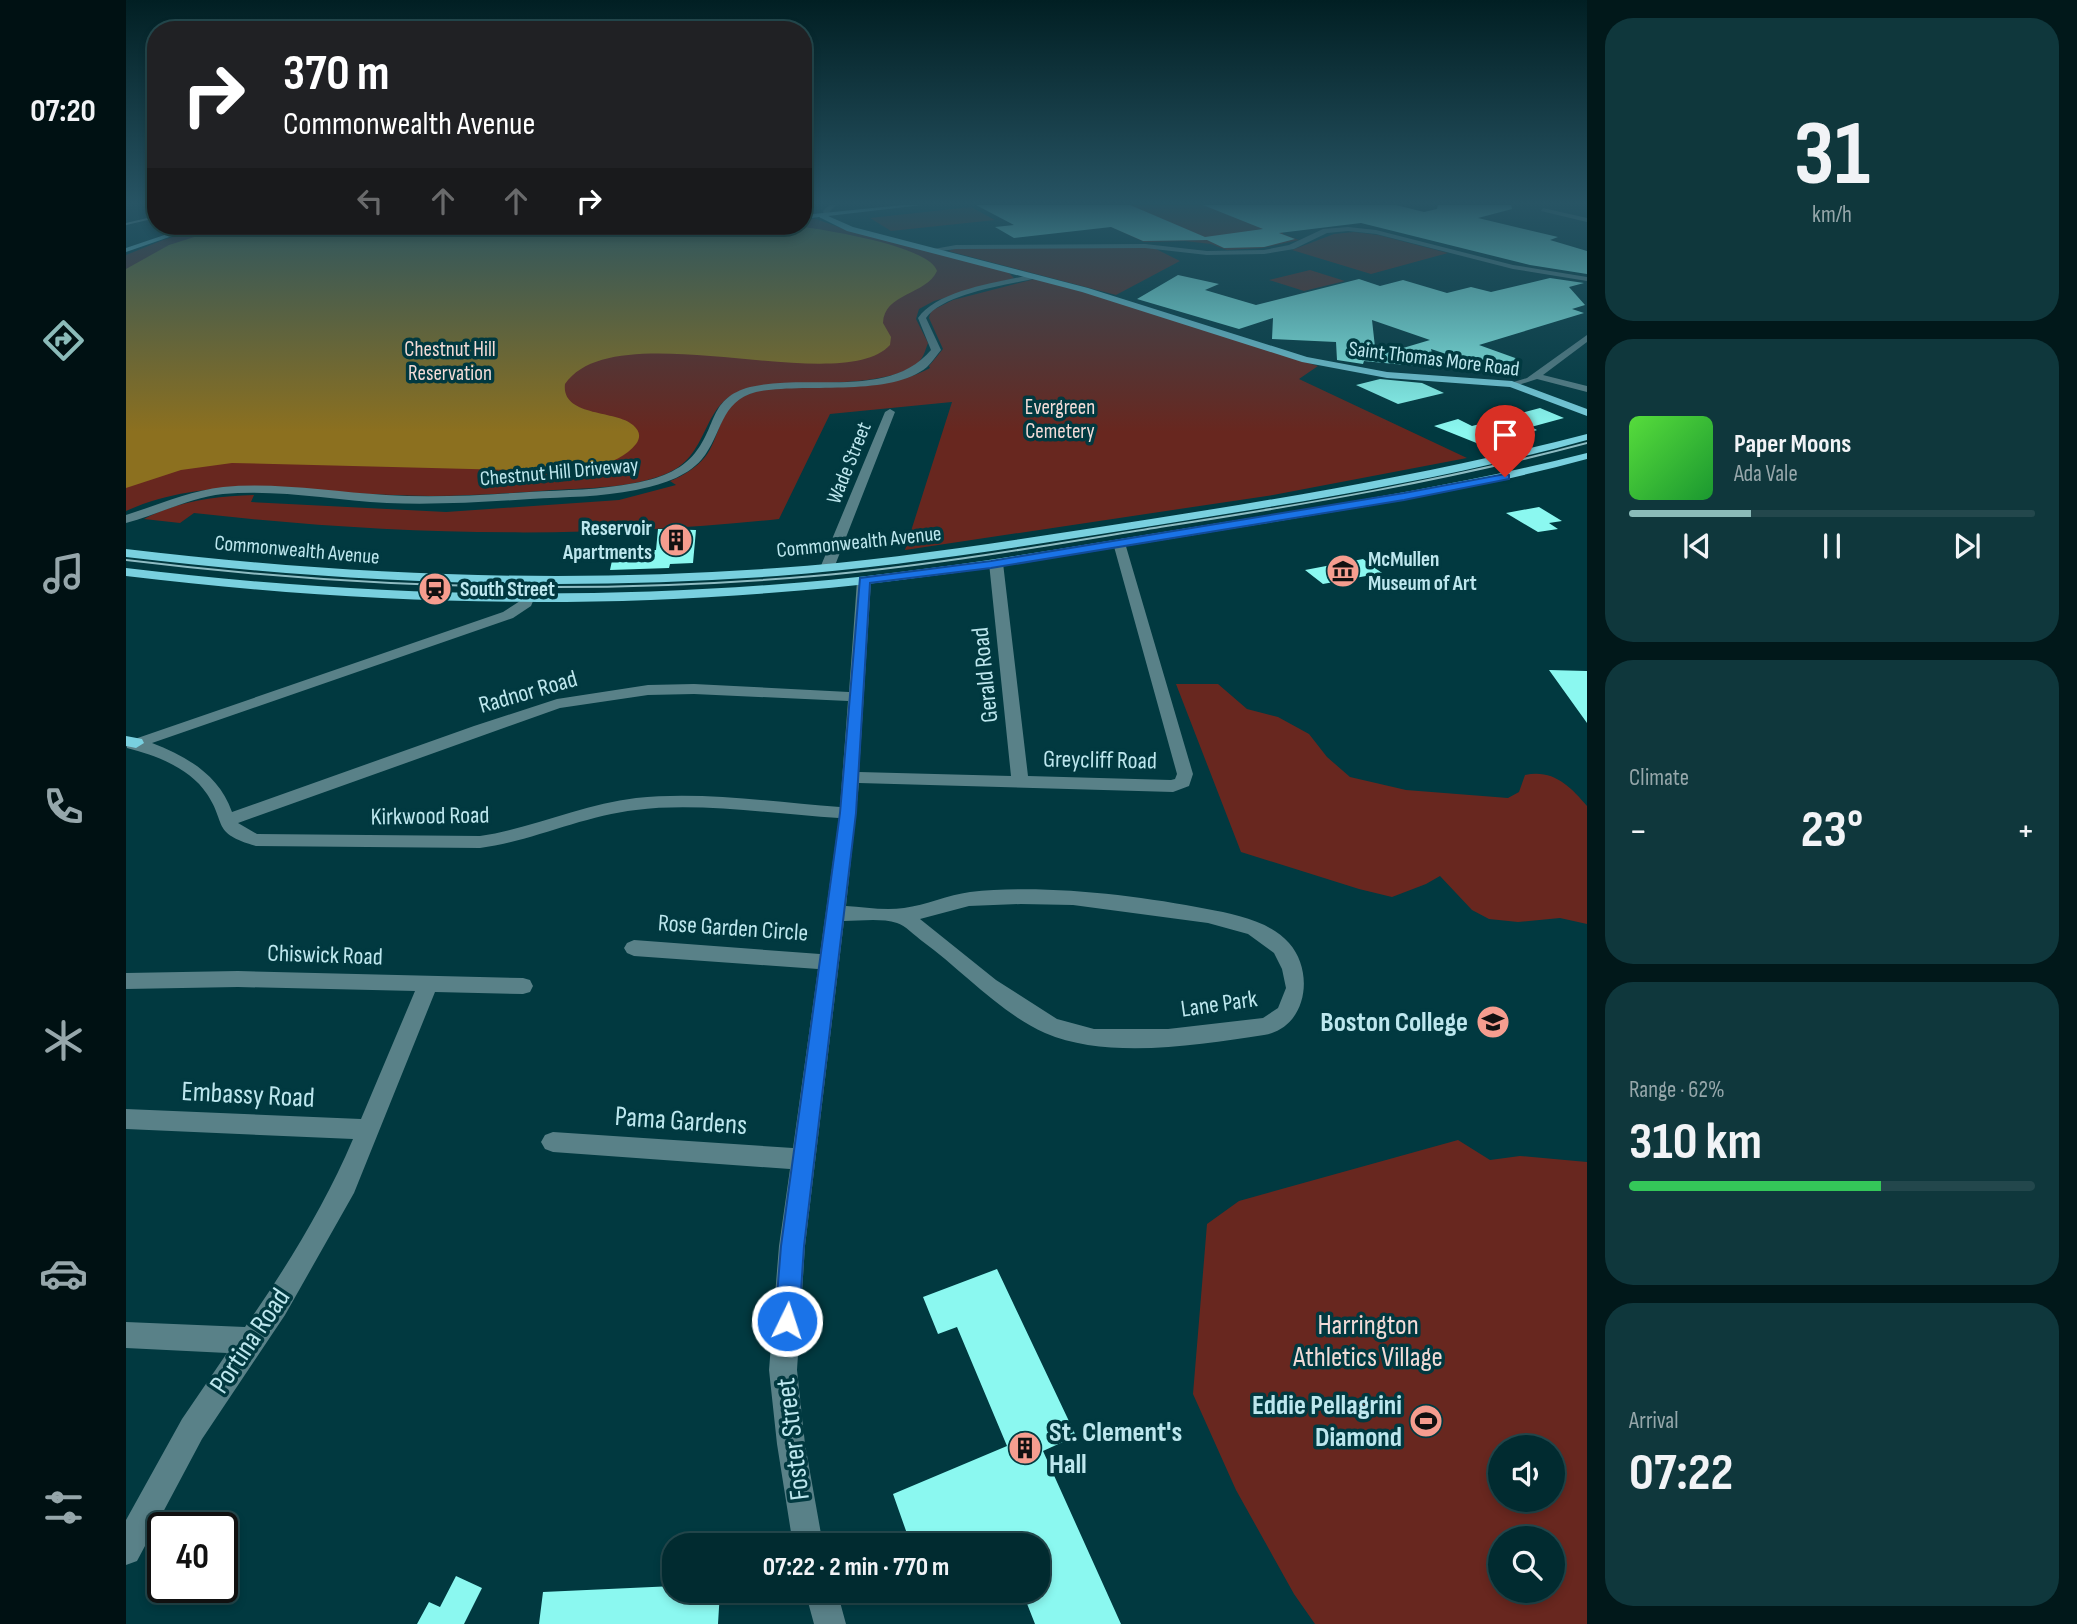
<!DOCTYPE html>
<html lang="en">
<head>
<meta charset="utf-8">
<style>
  :root { --surface:#012b30; --page:#0f373c; --text:#f1f3f6; --muted:#96a7ab; --line:#23474c; --accent:#8bbbb9 }
  body { margin:0; font-family:"Sofia Sans Condensed",sans-serif; background:var(--page); color:var(--text); height:100vh; display:flex; flex-direction:column; font-size:26px; white-space:nowrap }
  * { box-sizing:border-box; margin:0 }
  p { font-size:23px; color:var(--muted) }
  .icon { flex:none; width:38px; height:38px; fill:none; stroke:currentColor; stroke-width:2; stroke-linecap:round; stroke-linejoin:round }
  .map { position:relative; flex:1; overflow:hidden }
  .side { display:flex; flex-direction:column; gap:18px; padding:18px; background:#01181a; width:490px }
  .side>* { flex:none }
  .top-card { position:absolute; left:21px; top:21px; width:665px; height:214px; border-radius:28px; box-shadow:0 4px 10px #0003,0 0 0 2px var(--line); background:#202124; color:#fff; overflow:hidden }
  .controls { position:absolute; left:1362px; top:1435px; display:grid; gap:14px }
  .controls a { display:grid; place-items:center; width:77px; height:77px; border-radius:50%; background:var(--surface); box-shadow:0 4px 10px #0003,0 0 0 2px var(--line); font-size:35px }
  .speed { position:absolute; left:21px; top:1512px; display:flex; gap:14px; font-size:35px; font-weight:700; text-align:center }
  .speed>* { display:grid; place-content:center; width:91px; height:91px; border-radius:50%; background:var(--surface); box-shadow:0 4px 10px #0003,0 0 0 2px var(--line); line-height:1 }
  .speed .limit { border:4px solid #111; border-radius:10px; background:#fff; color:#111 }
  .pin { position:absolute; display:grid; place-items:center; width:60px; height:60px; color:#fff; margin:-72px -30px; border-radius:50% 50% 50% 0; rotate:-45deg; box-shadow:0 0 7px #0007 }
  .pin .icon { rotate:45deg }
  .me { position:absolute; width:77px; margin:-38px; rotate:4deg; stroke-linejoin:round; filter:drop-shadow(0 0 5px #0008) }
  .turn { display:flex; align-items:center; gap:24px; height:147px; padding:0 21px; font-size:32px }
  .turn .icon { width:91px; height:91px; stroke-width:2.5 }
  .turn b { display:block; font-size:49px; line-height:60px }
  .lanes { display:flex; align-items:center; height:66px; padding:0 21px; background:#0003; justify-content:center; gap:35px; direction:ltr }
  .lanes .off { opacity:.35 }
  .big { font-size:52px; font-weight:700; line-height:1.1 }
  .side .widget { flex:1; display:flex; flex-direction:column; justify-content:center; gap:10px; min-width:0; padding:0 24px; border-radius:28px; background:var(--page) }
  .side .dial { align-items:center; gap:0 }
  .dial b { font-size:91px; line-height:1 }
  .song { display:flex; align-items:center; gap:21px }
  .cover { width:84px; height:84px; border-radius:10px; background:linear-gradient(135deg,hsl(110 70% 55%),hsl(130 70% 35%)) }
  .played { height:7px; border-radius:4px; background:linear-gradient(90deg,var(--accent) 30%,var(--line) 30%) }
  .keys { display:flex; justify-content:space-around; direction:ltr }
  .heat { display:flex; justify-content:space-between; align-items:center; font-size:38px; direction:ltr }
  .charge { height:10px; border-radius:5px; background:linear-gradient(90deg,#34c759 62%,var(--line) 0) }
  .trip { position:absolute; left:536px; top:1533px; width:388px; height:70px; border-radius:28px; background:var(--surface); box-shadow:0 4px 10px #0003,0 0 0 2px var(--line); font-weight:700; line-height:70px; text-align:center }
  main { display:flex; flex:1; min-height:0 }
  .menu { display:flex; flex-direction:column; width:126px; justify-content:space-around; align-items:center; background:#001113; color:var(--muted) }
  .menu .icon { width:49px; height:49px }
  .menu .on { color:var(--accent) }
  .menu b { font-size:32px; color:var(--text) }
  .map>svg:first-child { display:block }
  .green { fill:#68271f; fill-rule:evenodd }
  .water { fill:#8c701f }
  .building { fill:#8bf8f0; fill-rule:evenodd }
  .lines { fill:none; stroke-linecap:round; stroke-linejoin:round }
  .minor { fill:#598188; fill-rule:evenodd }
  .major { fill:#79d0df; fill-rule:evenodd }
  .tram { stroke:#8ebcc3; stroke-width:2 }
  .route { fill:#1a73e8; stroke:#114b97; stroke-width:2 }
  .labels { text-anchor:middle; dominant-baseline:central; stroke-width:7; stroke-linejoin:round; paint-order:stroke }
  .far-park-label { font-size:21px; fill:#f2dbd7; stroke:#013940 }
  .far-street-label { font-size:21px; fill:#bde7ee; stroke:#013940 }
  .far-poi-label { font-size:21px; font-weight:bold; fill:#bde7ee; stroke:#013940; text-anchor:start }
  .street-label { font-size:24px; fill:#bde7ee; stroke:#013940 }
  .near-poi-label { font-size:28px; font-weight:bold; fill:#bde7ee; stroke:#013940; text-anchor:end }
  .near-street-label { font-size:28px; fill:#bde7ee; stroke:#013940 }
  .near-park-label { font-size:28px; fill:#f2dbd7; stroke:#013940 }
</style>
</head>
<body>
<main>
<nav class="menu">
<b>07:20</b>
<svg class="icon on" aria-label="directions" viewBox="0 0 24 24"><path d="M12 3l9 9-9 9-9-9zM9 14v-3h6M13 9l2 2-2 2"/></svg>
<svg class="icon" aria-label="music" viewBox="0 0 24 24"><path d="M9 18V5l10-2v13"/><circle cx="6" cy="18" r="3"/><circle cx="16" cy="16" r="3"/></svg>
<svg class="icon" aria-label="phone" viewBox="0 0 24 24"><path d="M5 4h4l2 5-3 2q2 4 5 5l2-3 5 2v4C11 20 4 13 5 4z"/></svg>
<svg class="icon" aria-label="climate" viewBox="0 0 24 24"><path d="M12 3v18M4 7l16 10M4 17L20 7"/></svg>
<svg class="icon" aria-label="car" viewBox="0 0 24 24"><path d="M5 17H2v-5l4-1 3-4h7l3 4 3 1v5h-3M9 17h6M6 11h13"/><circle cx="7" cy="17" r="2"/><circle cx="17" cy="17" r="2"/></svg>
<svg class="icon" aria-label="filters" viewBox="0 0 24 24"><path d="M4 7h16M4 17h16"/><circle cx="9" cy="7" r="2"/><circle cx="15" cy="17" r="2"/></svg>
</nav>
<div class="map">
<svg width="1461" height="1624" viewBox="0 0 1461 1624">
  <rect width="100%" height="100%" fill="#013940"/>
  <!-- green -->
  <path class="green" d="M938 205H1115L1156 221 1157 234 1173 240 1136 248 1101 250 1085 244 1059 241 1018 242Z
    M845 207 869 220 765 231 744 218Z
    M690 219 718 229 881 271 888 278 808 301 793 309 790 319 802 343C799 351 797 360 789 365 754 390 667 379 622 389 574 399 586 454 542 473 506 488 466 488 427 490 387 493 346 496 305 496 245 495 185 490 125 487 82 488 40 493 0 511V255L37 240 83 226H677V220Z
    M1228 232 1252 235 1322 253 1245 274 1166 250 1208 234Z
    M1016 247 1028 248 1054 261 990 295 822 251 832 248Z
    M1184 270 1219 281 1178 291 1143 280Z
    M909 279 968 295 1192 366 1173 379 1341 458 1147 495 779 550 826 402 704 414 653 519C459 540 262 535 68 513L54 523 18 519C52 501 90 496 128 495L125 502 320 512 493 500 550 485 544 481C557 476 570 468 579 457 593 440 594 408 614 398 672 370 747 400 804 368L803 366 817 349 803 318 805 311 827 300Z
    M1050 684H1092L1121 709 1152 717 1183 734 1201 757 1224 777 1280 790 1382 798 1393 792 1399 775C1427 769 1444 786 1461 806V924L1434 918 1392 922 1363 919 1346 910 1314 876 1300 884 1266 897 1233 889 1115 852Z
    M1332 1140 1364 1160 1394 1156 1461 1162V1624H1189L1168 1594 1110 1490 1067 1394 1081 1224 1113 1201ZM1374 1447H1426V1500H1374ZM1374 1538H1426V1591H1374Z"/>
  <!-- water -->
  <path class="water" d="M103 226H670C696 229 804 246 811 271 800 295 758 293 757 323L765 337 764 345C714 399 489 311 439 384 435 417 490 410 507 425 514 431 515 437 510 444 491 468 451 470 424 471L106 463 55 470 0 488V269L43 245Z"/>
  <!-- building -->
  <path class="building" d="M850 205H1004L1079 237 1137 229 1077 205H1270L1298 212 1311 209 1312 205H1385L1386 209 1352 218 1432 237 1424 240 1461 251V274L1404 265 1235 223 1153 233 1169 239 1138 247 1098 248 1081 240 1017 241 985 227 888 238 869 227 888 225Z
    M1052 275 1093 284 1079 290 1130 305 1233 279 1254 286 1277 280 1321 293 1345 287 1365 292 1424 278 1458 283 1443 287 1459 305 1446 309 1458 313 1353 345 1392 359 1363 368 1305 349 1310 368 1238 361 1237 364 1211 360 1210 342 1146 339 1147 318 1113 329 1011 299ZM1246 320 1304 340 1250 356Z
    M1254 379 1296 383 1318 393 1272 404 1230 385Z
    M1414 408 1438 418 1405 427 1411 430 1403 433 1358 446 1308 426 1332 419 1346 426Z
    M1413 507 1436 521 1423 523 1432 529 1412 532 1380 513Z
    M532 529 570 530 567 563 544 564 543 568 484 570 488 551 530 550Z
    M1237 559 1256 573 1197 584 1179 570Z
    M1423 670 1461 671V723Z
    M871 1269 950 1436 917 1451 995 1624H909L896 1591H912V1545H785L767 1494 881 1446 831 1327 812 1334 797 1297Z
    M330 1576 356 1588 338 1624H291L303 1602 314 1607Z
    M548 1586V1591H594L592 1624H413L417 1592Z"/>
  <g class="lines">
    <!-- minor -->
    <path class="minor" d="M703 205H710L704 211 703 217H699L697 211Z
      M1417 208 1461 218V222L1415 211Z
      M1222 227 1250 230 1387 265 1461 277V281L1387 269 1250 234 1222 231 1201 233 1168 249 1138 254 1081 255 1019 248 830 249 806 252 802 250 830 245 1019 244 1081 251 1138 250 1163 245 1197 229Z
      M908 274 911 278C882 285 818 293 800 318L815 350C811 355 806 362 801 367 764 398 676 382 630 392 594 401 596 435 576 459 560 478 533 485 510 490 475 497 440 497 404 499 357 502 309 505 261 503 206 500 152 489 97 494 63 498 33 514 0 523V515C32 505 63 491 97 487 151 482 206 492 260 495 308 498 356 495 403 492 439 490 474 490 509 483 531 479 555 471 569 453 591 426 583 398 624 387 681 373 763 400 805 350L792 318C812 289 875 282 908 274Z
      M1461 335V342L1417 375 1461 386V392L1411 379 1386 387 1381 384 1401 378Z
      M764 409 769 412 708 568 706 571H696L694 568 759 412Z
      M993 539 999 543 1067 774 1063 786 1047 792 733 783 720 906C738 907 759 911 778 908 800 905 822 895 844 892 918 884 1009 895 1081 909 1108 914 1144 921 1163 943 1189 972 1181 1028 1138 1035 1072 1045 982 1060 919 1033 874 1013 836 970 796 941 789 936 779 925 771 923 755 918 734 921 718 921L679 1246 671 1370 679 1444 697 1545H667L651 1444 643 1370 653 1246 664 1169 427 1152 419 1149 415 1142 419 1135 427 1132 667 1148 692 969 508 956 501 953 498 948 501 943 508 940 694 954 713 818C649 814 572 802 510 810 456 816 407 841 354 848L130 846C85 833 101 824 81 794 64 768 29 755 1 748L0 742 377 612 394 601 401 582 408 578 415 582 405 606 387 618 26 743C62 757 93 775 106 812L348 726 431 699 522 685 568 684 723 692 731 581 738 577 745 581 733 772 885 776 863 563 870 559 877 563 902 776 1045 780 1049 779 1051 774 987 543ZM568 694 722 701 714 807C648 802 575 791 510 798 457 804 407 828 354 836L131 834 112 823 434 708 522 695ZM895 904 947 905 1082 923 1122 934 1148 953 1156 969 1160 988 1152 1008 1137 1018 1042 1029H968L931 1019 870 980 794 919 843 906Z
      M112 971 397 978 404 980 407 986 404 992 397 994 309 992 228 1193 159 1315 76 1439 11 1561 0 1565V1520L56 1419 101 1353 0 1348V1322L119 1327C160 1268 199 1205 227 1139L0 1129V1109L235 1119 289 991 112 987 0 989V973Z
      M679 1591H711L720 1624H688Z"/>
    <!-- major -->
    <path class="major" d="M777 205H796L702 216 727 227 962 288 1181 357 1261 372 1386 381 1461 409V416L1384 387 1261 378 1176 362 956 292 721 231 693 217 677 219V215Z
      M65 226H75L0 252V248Z
      M1461 434V440C1320 479 1176 502 1032 525 905 545 779 566 651 576 433 592 217 583 0 557V549C217 575 433 584 651 568 776 559 900 538 1025 519 1172 496 1317 471 1461 434Z
      M1461 453V459C1332 494 1200 513 1068 535 927 558 786 583 643 593 427 610 214 602 0 576V568C214 594 427 601 643 585 786 575 927 550 1068 527 1200 506 1331 486 1461 453Z
      M0 736 16 739 18 743 10 748 0 746Z"/>
    <!-- tram -->
    <path class="tram" d="M0 224 30 217
      M0 560C229 588 458 596 688 576 806 566 923 545 1040 526 1181 504 1322 480 1461 443"/>
  </g>
  <!-- sky -->
  <linearGradient id="sky" x2="0" y2="1"><stop stop-color="#011f23"/><stop offset="0.47" stop-color="#275464"/><stop offset="1" stop-color="#275464" stop-opacity="0"/></linearGradient>
  <rect width="1461" height="432" fill="url(#sky)"/>
  <!-- route -->
  <path class="route" d="M1379 474 1383 475V479L1278 500 865 568 744 583 730 813 678 1246 673 1321 669 1329 661 1333 652 1329 649 1321 655 1246 714 813 734 578 865 561 1278 493Z"/>
  <!-- icons -->
  <defs>
    <symbol id="building-disc" viewBox="-11 -11 22 22"><circle r="9.5" fill="#f59d8f" stroke="#013940"/><path d="M-4-6H4V6H1V3H-1V6H-4ZM-2.5-4.3h1.7v1.8h-1.7ZM.8-4.3h1.7v1.8H.8ZM-2.5-1h1.7V.8h-1.7ZM.8-1h1.7V.8H.8Z" fill="#111"/></symbol>
    <symbol id="museum-disc" viewBox="-11 -11 22 22"><circle r="9.5" fill="#f59d8f" stroke="#013940"/><path d="M0-6L6-3V-2H-6V-3ZM-5-1h2V3h-2ZM-1-1h2V3h-2ZM3-1h2V3H3ZM-6 4H6V6H-6Z" fill="#111"/></symbol>
    <symbol id="station-disc" viewBox="-11 -11 22 22"><circle r="9.5" fill="#f59d8f" stroke="#013940"/><path d="M-3-6H3Q5-6 5-4V2Q5 4 3 4L4.5 6H3L1.5 4h-3L-3 6H-4.5L-3 4Q-5 4-5 2V-4Q-5-6-3-6ZM-3.5-4v3h7v-3ZM-3.5 1v1.5H-2V1ZM2 1v1.5H3.5V1Z" fill="#111"/></symbol>
    <symbol id="university-disc" viewBox="-11 -11 22 22"><circle r="9.5" fill="#f59d8f" stroke="#013940"/><path d="M0-5L7-2L0 1L-7-2ZM-4 1L0 2.5L4 1V4Q0 6-4 4Z" fill="#111"/></symbol>
    <symbol id="stadium-disc" viewBox="-11 -11 22 22"><circle r="9.5" fill="#f59d8f" stroke="#013940"/><path d="M0-5a6.5 5 0 1 0 0 10a6.5 5 0 1 0 0-10ZM-3.5-1.8h7v3.6h-7Z" fill="#111"/></symbol>
  </defs>
  <g fill-rule="evenodd">
    <use href="#building-disc" x="531" y="521" width="38" height="38"/>
    <use href="#museum-disc" x="1198" y="552" width="38" height="38"/>
    <use href="#station-disc" x="290" y="570" width="38" height="38"/>
    <use href="#university-disc" x="1348" y="1003" width="38" height="38"/>
    <use href="#stadium-disc" x="1281" y="1402" width="38" height="38"/>
    <use href="#building-disc" x="880" y="1429" width="38" height="38"/>
  </g>
  <g class="labels">
    <!-- far-park labels -->
    <g class="far-park-label">
      <text x="324" y="349">Chestnut Hill<tspan x="324" dy="24">Reservation</tspan></text>
      <text x="934" y="407">Evergreen<tspan x="934" dy="24">Cemetery</tspan></text>
    </g>
    <!-- far-street labels -->
    <g class="far-street-label">
      <text transform="translate(1308 359) rotate(7)">Saint Thomas More Road</text>
      <text transform="translate(723 463) rotate(-68)">Wade Street</text>
      <text transform="translate(433 472) rotate(-5)">Chestnut Hill Driveway</text>
      <text transform="translate(733 542) rotate(-6)">Commonwealth Avenue</text>
      <text transform="translate(171 550) rotate(5)">Commonwealth Avenue</text>
    </g>
    <!-- far-poi labels -->
    <g class="far-poi-label">
      <text x="526" y="528" text-anchor="end">Reservoir<tspan x="526" dy="24">Apartments</tspan></text>
      <text x="1242" y="559">McMullen<tspan x="1242" dy="24">Museum of Art</tspan></text>
      <text x="334" y="589">South Street</text>
    </g>
    <!-- street labels -->
    <g class="street-label">
      <text transform="translate(859 675) rotate(-96)">Gerald Road</text>
      <text transform="translate(402 692) rotate(-16)">Radnor Road</text>
      <text transform="translate(974 760) rotate(1)">Greycliff Road</text>
      <text transform="translate(304 816) rotate(-1)">Kirkwood Road</text>
      <text transform="translate(607 928) rotate(4)">Rose Garden Circle</text>
      <text transform="translate(199 955) rotate(2)">Chiswick Road</text>
      <text transform="translate(1093 1004) rotate(-8)">Lane Park</text>
    </g>
    <!-- near-poi labels -->
    <g class="near-poi-label">
      <text x="1342" y="1022">Boston College</text>
      <text x="1276" y="1405">Eddie Pellagrini<tspan x="1276" dy="32">Diamond</tspan></text>
      <text x="923" y="1432" text-anchor="start">St. Clement's<tspan x="923" dy="32">Hall</tspan></text>
    </g>
    <!-- near-street labels -->
    <g class="near-street-label">
      <text transform="translate(122 1095) rotate(3)">Embassy Road</text>
      <text transform="translate(555 1121) rotate(4)">Pama Gardens</text>
      <text transform="translate(124 1341) rotate(-56)">Portina Road</text>
      <text transform="translate(667 1439) rotate(-97)">Foster Street</text>
    </g>
    <!-- near-park labels -->
    <g class="near-park-label">
      <text x="1242" y="1325">Harrington<tspan x="1242" dy="32">Athletics Village</tspan></text>
    </g>
  </g>
</svg>
<div class="controls">
<a><svg class="icon" aria-label="sound" viewBox="0 0 24 24"><path d="M4 9h4l5-4v14l-5-4H4zM17 9q2 3 0 6"/></svg></a>
<a><svg class="icon" aria-label="search" viewBox="0 0 24 24"><circle cx="10" cy="10" r="6"/><path d="M15 15l6 6"/></svg></a>
</div>
<div class="speed"><div class="limit">40</div></div>
<div class="pin" style="left:1379px;top:477px;background:#d93025"><svg class="icon" aria-label="arrive" viewBox="0 0 24 24"><path d="M6 21V4h12l-3 4 3 4H6"/></svg></div>
<svg class="me" style="left:661px;top:1321px" viewBox="-20 -20 40 40"><circle r="17" fill="#1a73e8" stroke="#fff" stroke-width="3"/><path d="M0-11L8 9 0 5-8 9z" fill="#fff"/></svg>
<div class="trip">07:22 · 2 min · 770 m</div>
<div class="top-card">
<div class="turn"><svg class="icon" aria-label="right" viewBox="0 0 24 24"><path d="M7 20v-9h11M14 6l5 5-5 5"/></svg><div><b>370 m</b>Commonwealth Avenue</div></div>
<div class="lanes"><svg class="icon off" aria-label="left" viewBox="0 0 24 24"><path d="M17 20v-9H6M10 6l-5 5 5 5"/></svg><svg class="icon off" aria-label="ahead" viewBox="0 0 24 24"><path d="M12 20V5M6 11l6-6 6 6"/></svg><svg class="icon off" aria-label="ahead" viewBox="0 0 24 24"><path d="M12 20V5M6 11l6-6 6 6"/></svg><svg class="icon" aria-label="right" viewBox="0 0 24 24"><path d="M7 20v-9h11M14 6l5 5-5 5"/></svg></div>
</div>
</div>
<section class="side">
<div class="widget dial"><b>31</b><p>km/h</p></div>
<div class="widget">
<div class="song"><i class="cover"></i><div><b>Paper Moons</b><p>Ada Vale</p></div></div>
<div class="played"></div>
<div class="keys"><svg class="icon" aria-label="previous" viewBox="0 0 24 24"><path d="M18 5L8 12l10 7zM5 5v14"/></svg><svg class="icon" aria-label="pause" viewBox="0 0 24 24"><path d="M8 5v14M16 5v14"/></svg><svg class="icon" aria-label="next" viewBox="0 0 24 24"><path d="M6 5l10 7-10 7zM19 5v14"/></svg></div>
</div>
<div class="widget"><p>Climate</p>
<div class="heat"><a>−</a><b class="big">23°</b><a>+</a></div>
</div>
<div class="widget"><p>Range · 62%</p><b class="big">310 km</b><div class="charge"></div></div>
<div class="widget"><p>Arrival</p><b class="big">07:22</b></div>
</section>
</main>
</body>
</html>
